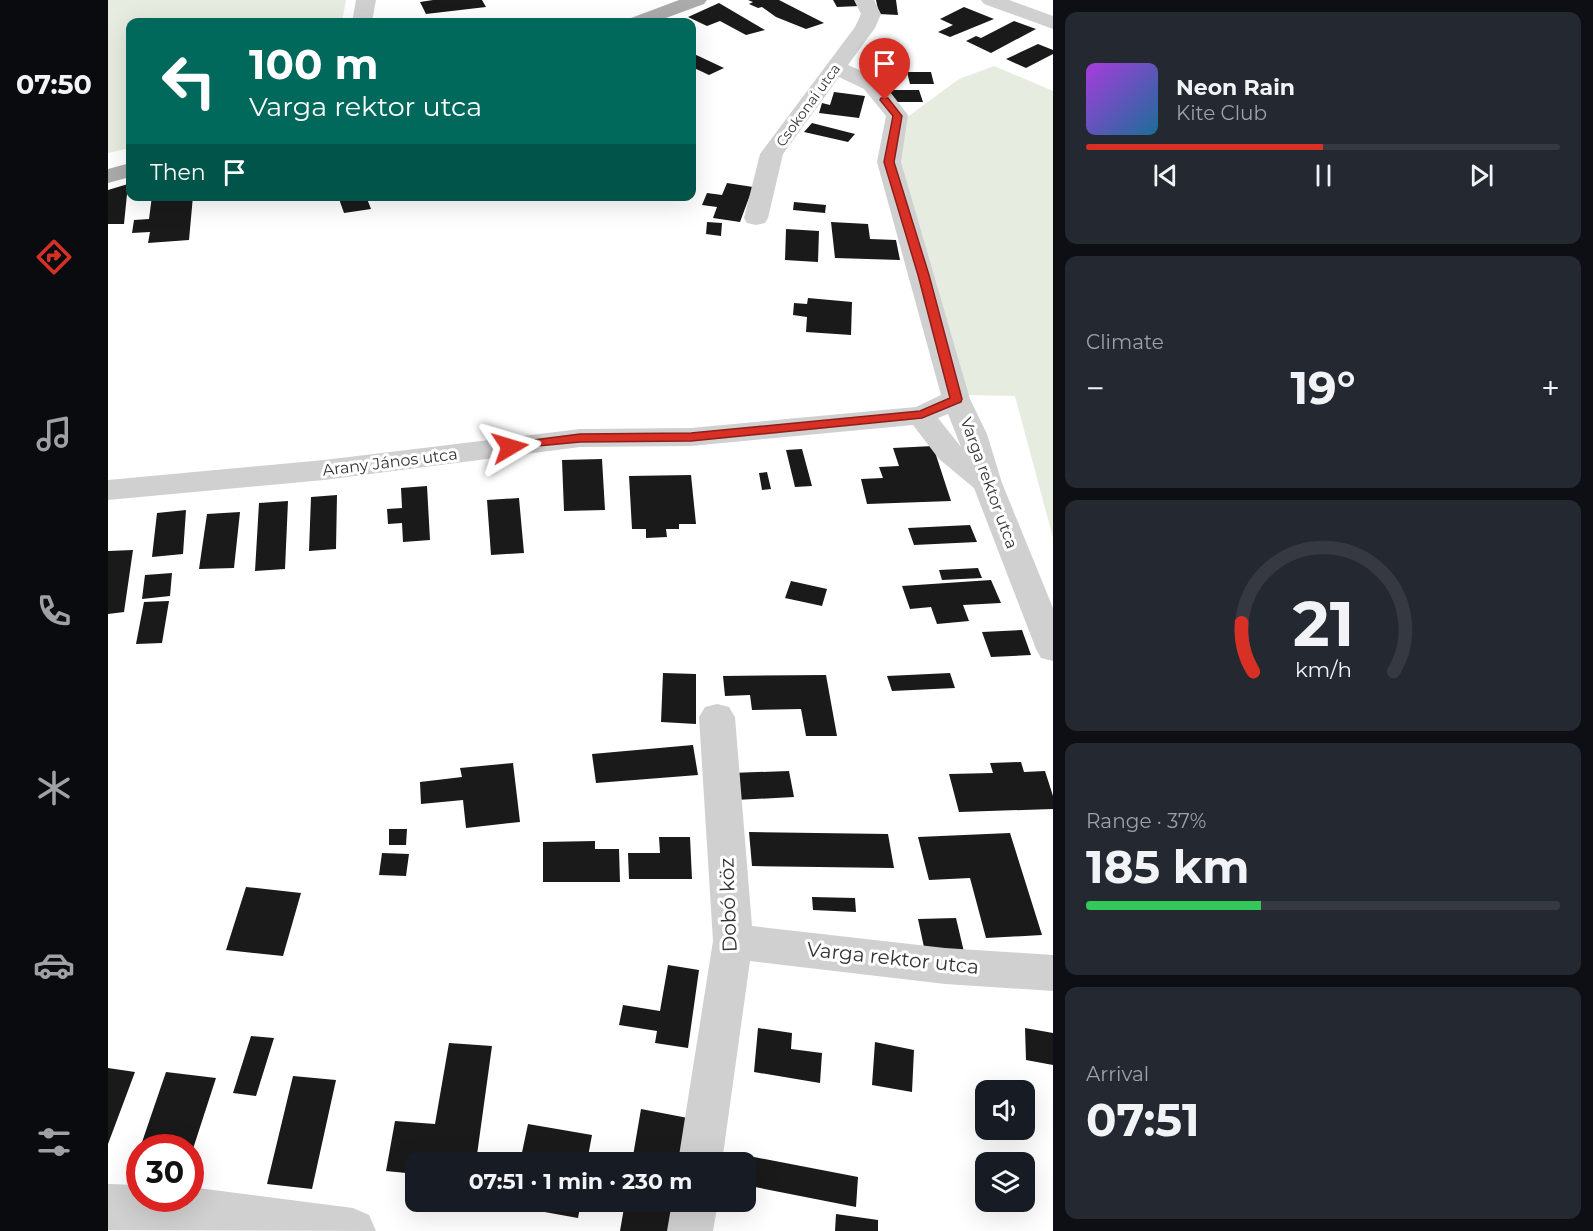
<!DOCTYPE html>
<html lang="en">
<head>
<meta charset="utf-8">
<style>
  :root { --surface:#171b24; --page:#242831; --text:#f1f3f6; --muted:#9ea1a6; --line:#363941; --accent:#d93025 }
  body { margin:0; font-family:Montserrat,sans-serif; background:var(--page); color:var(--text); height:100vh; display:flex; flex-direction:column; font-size:22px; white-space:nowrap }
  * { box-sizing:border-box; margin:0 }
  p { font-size:20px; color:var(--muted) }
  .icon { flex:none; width:33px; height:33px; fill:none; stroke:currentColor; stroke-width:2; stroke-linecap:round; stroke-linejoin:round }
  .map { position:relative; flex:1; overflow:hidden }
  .panel { display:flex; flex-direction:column; gap:12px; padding:12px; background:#0d0f14; width:540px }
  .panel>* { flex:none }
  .guide { position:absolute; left:18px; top:18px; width:570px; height:183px; border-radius:12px; box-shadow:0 6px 24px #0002; background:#00695c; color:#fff; overflow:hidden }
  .controls { position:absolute; left:867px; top:1080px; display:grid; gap:12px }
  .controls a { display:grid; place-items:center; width:60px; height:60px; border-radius:12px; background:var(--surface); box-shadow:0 6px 24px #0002; font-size:30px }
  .speed { position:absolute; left:18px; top:1134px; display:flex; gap:12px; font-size:30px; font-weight:700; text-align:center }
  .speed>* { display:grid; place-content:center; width:78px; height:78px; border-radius:50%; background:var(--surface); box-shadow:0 6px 24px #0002; line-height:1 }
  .speed .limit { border:9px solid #d22; background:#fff; color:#111 }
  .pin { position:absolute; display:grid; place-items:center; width:51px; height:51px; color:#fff; margin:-62px -26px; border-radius:50% 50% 50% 0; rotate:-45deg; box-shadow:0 0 6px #0007 }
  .pin .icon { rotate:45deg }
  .me { position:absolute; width:66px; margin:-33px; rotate:83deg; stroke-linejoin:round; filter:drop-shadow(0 0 4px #0008) }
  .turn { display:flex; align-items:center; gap:21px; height:126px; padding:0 24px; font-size:27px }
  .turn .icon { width:78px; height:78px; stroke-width:2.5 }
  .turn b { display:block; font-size:42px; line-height:51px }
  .then { display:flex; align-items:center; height:57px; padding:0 24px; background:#0003; gap:12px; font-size:22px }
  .big { font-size:45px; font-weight:700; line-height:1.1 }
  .panel .widget { flex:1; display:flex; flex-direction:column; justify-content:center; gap:9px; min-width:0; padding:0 21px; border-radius:12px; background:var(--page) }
  .panel .dial { align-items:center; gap:0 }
  .dial svg { height:156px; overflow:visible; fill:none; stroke:var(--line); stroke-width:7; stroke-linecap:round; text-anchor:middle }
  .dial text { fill:var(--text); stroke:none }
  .song { display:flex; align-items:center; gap:18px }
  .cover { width:72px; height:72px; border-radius:9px; background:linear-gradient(135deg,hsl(280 70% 55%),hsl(200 70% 35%)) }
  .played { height:6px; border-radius:3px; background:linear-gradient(90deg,var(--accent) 50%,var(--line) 50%) }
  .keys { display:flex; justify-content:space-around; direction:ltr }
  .heat { display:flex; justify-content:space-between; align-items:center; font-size:33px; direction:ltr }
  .charge { height:9px; border-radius:4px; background:linear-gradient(90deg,#34c759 37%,var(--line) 0) }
  .trip { position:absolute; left:297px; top:1152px; width:351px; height:60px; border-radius:12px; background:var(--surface); box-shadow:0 6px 24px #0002; font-weight:700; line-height:60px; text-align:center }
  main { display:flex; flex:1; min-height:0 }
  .menu { display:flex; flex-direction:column; width:108px; justify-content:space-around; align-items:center; background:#090b0e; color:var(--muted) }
  .menu .icon { width:42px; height:42px }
  .menu .active { color:var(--accent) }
  .menu b { font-size:27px; color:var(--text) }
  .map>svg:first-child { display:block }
  .green { fill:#e6ecdf }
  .building { fill:#1a1a1a }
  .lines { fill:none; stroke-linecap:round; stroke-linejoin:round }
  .minor { fill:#d0d0d0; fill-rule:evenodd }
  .major { fill:#ababab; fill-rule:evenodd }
  .route { fill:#d93025; stroke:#8d1f18; stroke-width:1.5 }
  .labels { text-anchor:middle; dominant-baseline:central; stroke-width:6; stroke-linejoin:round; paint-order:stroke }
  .far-street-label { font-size:14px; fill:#333; stroke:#fff }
  .street-label { font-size:16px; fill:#333; stroke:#fff }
  .near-street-label { font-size:20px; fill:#333; stroke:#fff }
</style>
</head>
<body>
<main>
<nav class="menu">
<b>07:50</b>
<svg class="icon active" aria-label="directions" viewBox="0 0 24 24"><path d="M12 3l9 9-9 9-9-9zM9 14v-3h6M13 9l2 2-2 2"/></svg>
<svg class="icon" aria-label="music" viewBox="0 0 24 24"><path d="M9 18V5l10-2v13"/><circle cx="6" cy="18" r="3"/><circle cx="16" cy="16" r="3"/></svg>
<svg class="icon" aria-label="phone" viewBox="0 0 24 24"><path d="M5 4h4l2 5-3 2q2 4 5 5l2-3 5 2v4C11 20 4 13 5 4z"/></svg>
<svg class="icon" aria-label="climate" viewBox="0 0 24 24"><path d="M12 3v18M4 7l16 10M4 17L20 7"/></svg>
<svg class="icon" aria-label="car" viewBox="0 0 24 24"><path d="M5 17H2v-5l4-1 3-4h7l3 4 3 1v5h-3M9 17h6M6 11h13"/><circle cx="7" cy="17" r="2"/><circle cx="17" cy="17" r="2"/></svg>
<svg class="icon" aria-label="filters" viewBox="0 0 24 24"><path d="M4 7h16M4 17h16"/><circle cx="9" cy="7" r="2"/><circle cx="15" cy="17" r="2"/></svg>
</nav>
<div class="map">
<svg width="945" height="1231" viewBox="0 0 945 1231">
  <rect width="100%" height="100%" fill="#fff"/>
  <!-- green -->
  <path class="green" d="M0 0H238L234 22H22V148L0 153Z
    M886 66 945 91V538L907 396 858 395 789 160 798 118 851 79Z"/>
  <!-- building -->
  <path class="building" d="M325 0H374L378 7 318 14 312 2Z
    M640 0H671L716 23 698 29 668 17 654 7 650 8 641 4 645 2Z
    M725 0H749L752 6 729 7Z
    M768 0H788L790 15 771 14Z
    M611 3 657 30 638 35 612 21 599 26 580 17Z
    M856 7 886 19 842 37 830 32 845 25 832 19Z
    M906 21 928 29 883 53 858 41 868 36 873 38Z
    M930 44 945 50V54L918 68 898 59Z
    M584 53 616 68 601 75 584 67Z
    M753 57 791 58 793 71 755 69Z
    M799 72H823L826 84H802Z
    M781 90H811L815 102H785Z
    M726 92 757 96 751 118 711 113 714 103 722 105Z
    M704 123 747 134 740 142 696 132Z
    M619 183 645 187 632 222 605 218 609 207 594 205 599 193 614 195Z
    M20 184 16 224H0V190Z
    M44 196H85L81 240 40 243 42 232 24 233 26 220 41 219Z
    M230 196H258L263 209 236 213Z
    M686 202 718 205 717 213 685 210Z
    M599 222 614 223 613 236 598 234Z
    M723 222 760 224 762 239 788 240 792 260 727 258Z
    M678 229 711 231 710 262 677 260Z
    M700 298 744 302 743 335 698 332 699 317 685 315 686 303 699 304Z
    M825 446 843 501 759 504 753 479 775 478 771 467 791 466 785 448Z
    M694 449 704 486 687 487 678 450Z
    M494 459 497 510 456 511 454 460Z
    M659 472 663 489 654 490 651 473Z
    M583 475 588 524H571V529H558L559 537 538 538V529H524L521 476Z
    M319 486 322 540 295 542 294 523 280 524 279 509 294 508 293 488Z
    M229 495 228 549 201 551 203 497Z
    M411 498 416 553 383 555 379 500Z
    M180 501 177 569 147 571 151 503Z
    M78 510 75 554 44 557 49 513Z
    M132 512 126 568 91 569 99 514Z
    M862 525 869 542 806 545 800 528Z
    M25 550 16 612 0 614V551Z
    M870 568 874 578 834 580 831 570Z
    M64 573 62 596 34 599 37 575Z
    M883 580 893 603 855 605 861 621 829 624 823 607 802 609 794 586Z
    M683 581 719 589 714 606 677 598Z
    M61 601 54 643 28 644 36 602Z
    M914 630 923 655 883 657 874 632Z
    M555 673 588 674V724L553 722Z
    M842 673 847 688 784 691 779 676Z
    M718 675 729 736H698L693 709 644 710 642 695 617 696 615 676Z
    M585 745 590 775 488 783 484 754Z
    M913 762 916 772 937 771 945 796V809L851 812 841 774 885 773 882 763Z
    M405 763 412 822 358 828 355 800 313 804 312 782 354 777 352 768Z
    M681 771 686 797 627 800 623 773Z
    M281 829H299L298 845H281Z
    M641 832 780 834 786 868 644 866Z
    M902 833 934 935 878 938 862 878 821 880 810 837Z
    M551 837H582L584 879H521L520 853H552Z
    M487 841V849H511L512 882H435V842Z
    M274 853 301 854 298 876 271 875Z
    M138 887 193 893 175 956 118 950Z
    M704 897 747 898 748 912 705 910Z
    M848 918 856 952H817L810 919Z
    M560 965 591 970 580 1048 547 1043 549 1031 511 1025 515 1005 552 1011Z
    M650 1028 684 1033 683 1049 714 1053 712 1083 646 1072Z
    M917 1028 945 1033V1065L918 1060Z
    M143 1036 166 1038 148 1096 125 1093Z
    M767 1042 806 1050 804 1092 764 1085Z
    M341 1043 384 1046 368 1162H308V1174L278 1171 287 1121 327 1124Z
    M0 1068 27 1072 0 1144Z
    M58 1072 108 1078 83 1155 82 1148H32Z
    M185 1076 228 1080 204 1189 159 1184Z
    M533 1109 585 1119 578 1162H524Z
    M420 1124 484 1135 479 1162H412Z
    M646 1157 750 1177 748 1207 642 1186Z
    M404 1202H473L470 1218 403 1206Z
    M517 1202H572L568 1231H512Z
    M728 1214 770 1220V1231H727Z"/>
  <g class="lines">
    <!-- minor -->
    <path class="minor" d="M248 0H268L264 22H244Z
      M746 0H766L773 14 767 28 740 65 772 79 800 115 793 162 862 399 879 434 894 483 945 608V661L933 658 928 649 866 488 831 459 805 425 583 446 472 447 216 480 0 500V480L216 460 472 429 583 428 808 407 833 395 769 162 778 116 756 89 731 77 675 154 660 218 657 223 648 225 639 223 636 218 652 154 747 27 753 14ZM840 414 853 447 830 418Z
      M873 0H901L945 16V29L876 4Z
      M609 704 621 707 627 717 644 926 837 948 945 955V991L837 984 642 961 614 1162H570L605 941 591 717 597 707Z
      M0 1184 32 1185V1198H82V1187L245 1208 261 1215 268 1231 0 1230Z
      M564 1202H610L605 1231H559Z"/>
    <!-- major -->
    <path class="major" d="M571 0H599L596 4 547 22H520L523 18Z
      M22 163V177L0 183V169Z"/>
  </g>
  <!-- route -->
  <path class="route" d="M773 98H780L794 116 786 162 821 275 854 399 853 402 814 418 583 441 472 442 398 449V444L402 443 472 434 583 433 812 411 842 398 810 275 776 162 785 116 772 100Z"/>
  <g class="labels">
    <!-- far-street labels -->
    <g class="far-street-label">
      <text transform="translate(700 105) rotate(-54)">Csokonai utca</text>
    </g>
    <!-- street labels -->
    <g class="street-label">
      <text transform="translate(282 462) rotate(-7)">Arany János utca</text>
      <text transform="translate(881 483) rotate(70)">Varga rektor utca</text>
    </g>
    <!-- near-street labels -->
    <g class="near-street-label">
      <text transform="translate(620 905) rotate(-92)">Dobó köz</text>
      <text transform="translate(785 958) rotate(6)">Varga rektor utca</text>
    </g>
  </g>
</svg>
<div class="controls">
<a><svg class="icon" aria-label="sound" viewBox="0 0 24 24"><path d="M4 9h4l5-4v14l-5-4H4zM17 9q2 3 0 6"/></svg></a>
<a><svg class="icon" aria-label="layers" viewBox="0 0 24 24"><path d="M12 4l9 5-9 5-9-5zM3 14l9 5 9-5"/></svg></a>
</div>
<div class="speed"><div class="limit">30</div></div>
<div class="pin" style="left:777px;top:100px;background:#d93025"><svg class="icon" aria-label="arrive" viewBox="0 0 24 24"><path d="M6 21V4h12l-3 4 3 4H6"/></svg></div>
<svg class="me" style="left:402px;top:447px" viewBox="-20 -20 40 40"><path d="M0-17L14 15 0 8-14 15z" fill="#d93025" stroke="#fff" stroke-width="4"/></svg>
<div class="trip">07:51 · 1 min · 230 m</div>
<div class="guide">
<div class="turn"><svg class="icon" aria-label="left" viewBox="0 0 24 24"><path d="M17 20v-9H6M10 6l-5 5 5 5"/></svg><div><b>100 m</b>Varga rektor utca</div></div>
<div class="then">Then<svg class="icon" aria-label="arrive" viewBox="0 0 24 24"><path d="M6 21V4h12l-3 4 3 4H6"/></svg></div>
</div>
</div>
<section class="panel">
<div class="widget">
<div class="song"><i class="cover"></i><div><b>Neon Rain</b><p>Kite Club</p></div></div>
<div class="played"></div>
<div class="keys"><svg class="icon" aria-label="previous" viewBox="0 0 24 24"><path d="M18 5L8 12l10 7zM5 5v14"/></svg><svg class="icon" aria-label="pause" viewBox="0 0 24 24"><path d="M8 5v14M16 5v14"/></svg><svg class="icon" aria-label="next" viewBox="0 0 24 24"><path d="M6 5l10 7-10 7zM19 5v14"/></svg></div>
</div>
<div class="widget"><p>Climate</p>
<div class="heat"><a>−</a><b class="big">19°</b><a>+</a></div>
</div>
<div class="widget dial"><svg viewBox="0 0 100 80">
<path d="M14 69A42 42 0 1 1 86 69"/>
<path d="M14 69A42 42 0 0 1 8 44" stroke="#d93025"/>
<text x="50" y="56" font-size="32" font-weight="700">21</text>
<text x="50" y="72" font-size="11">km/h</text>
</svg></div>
<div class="widget"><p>Range · 37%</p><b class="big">185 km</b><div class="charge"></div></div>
<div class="widget"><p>Arrival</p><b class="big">07:51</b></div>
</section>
</main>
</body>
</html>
